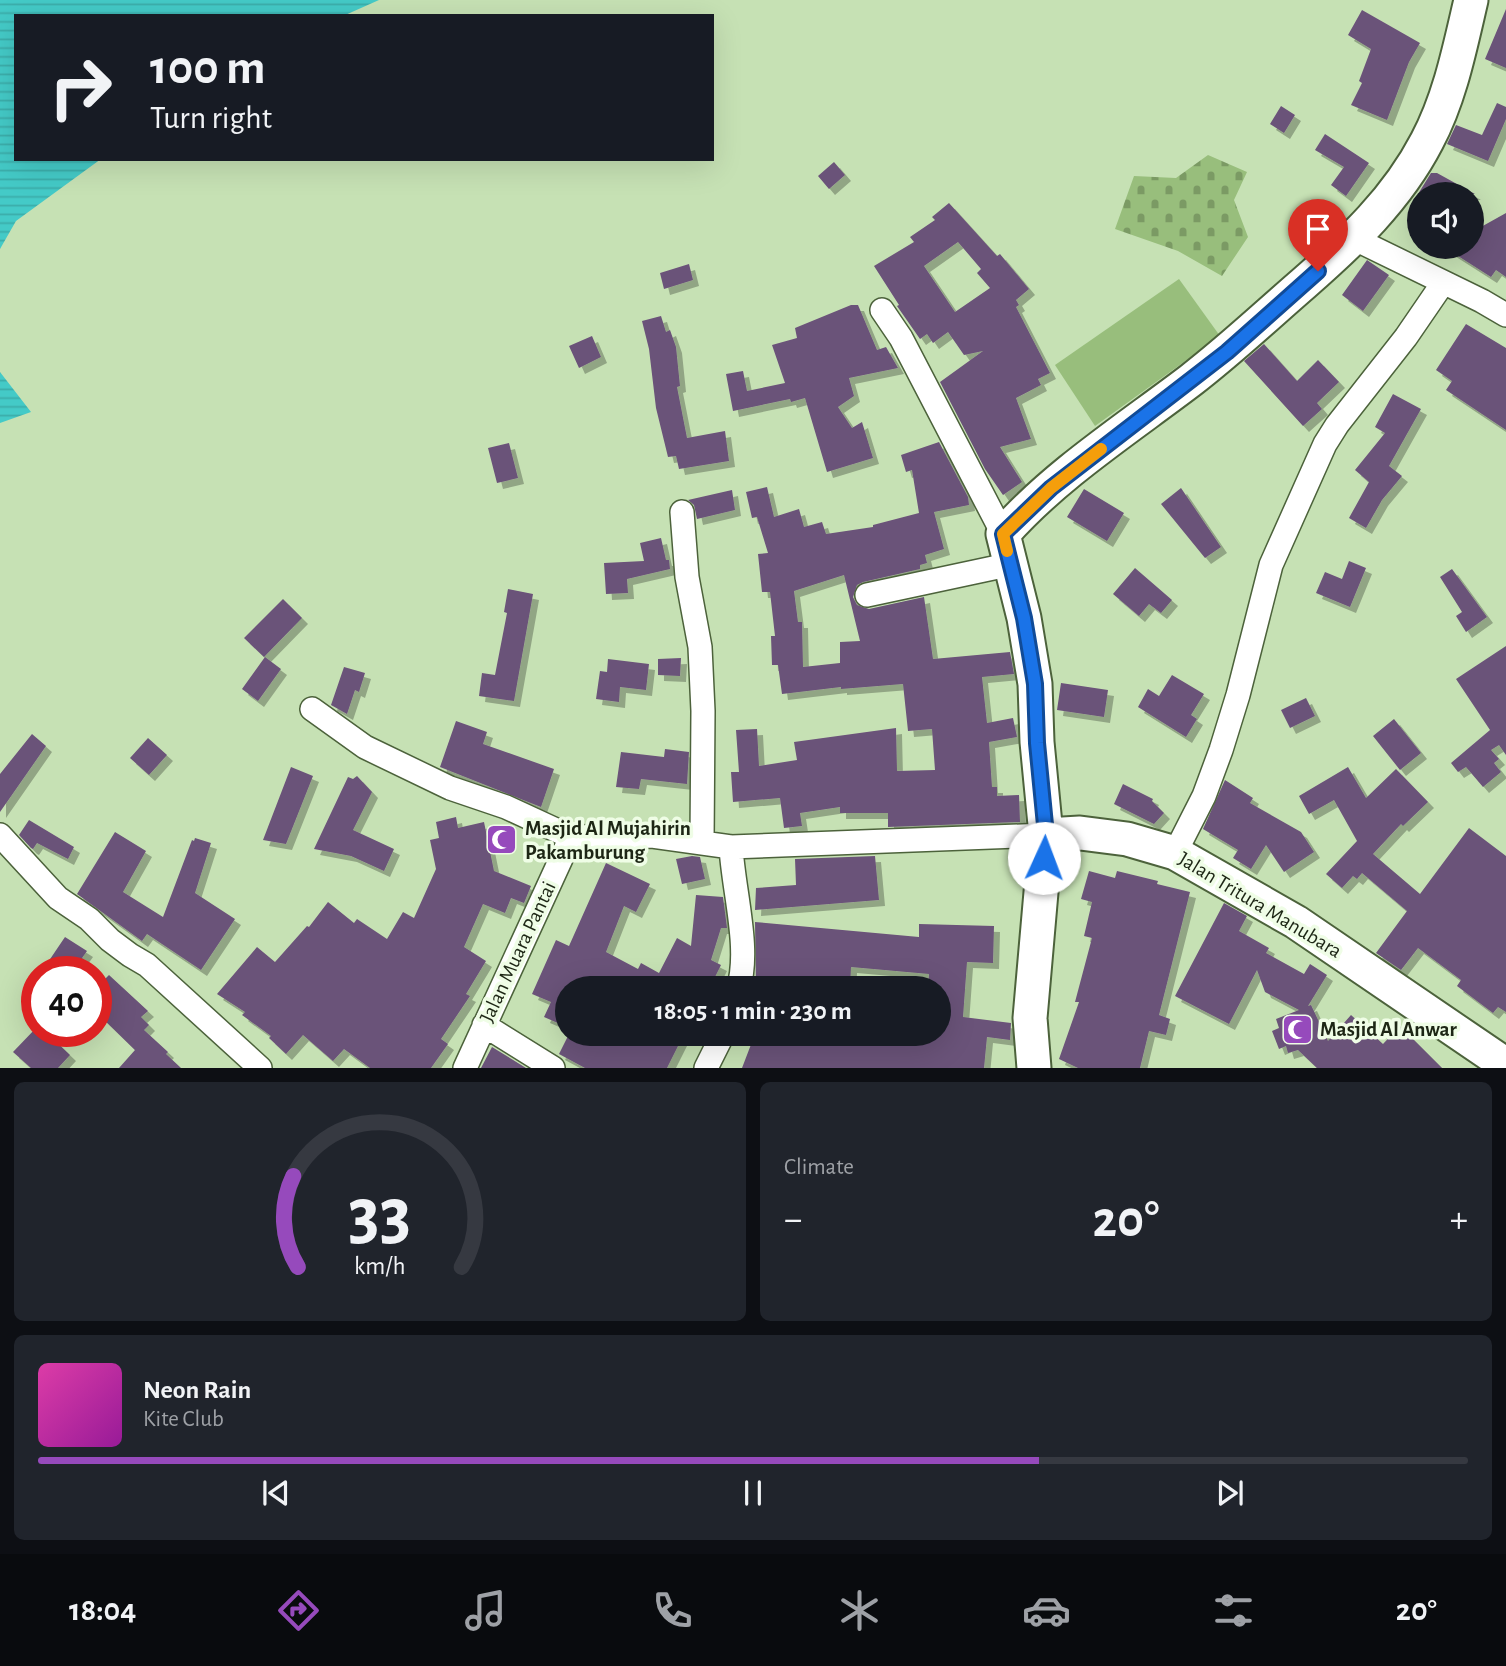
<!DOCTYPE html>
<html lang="en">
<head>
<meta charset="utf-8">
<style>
  :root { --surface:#171b24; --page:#20242c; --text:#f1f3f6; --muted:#9ea1a6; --line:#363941; --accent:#964abc }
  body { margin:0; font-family:"Alegreya Sans",sans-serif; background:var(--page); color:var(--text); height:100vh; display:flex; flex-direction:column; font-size:26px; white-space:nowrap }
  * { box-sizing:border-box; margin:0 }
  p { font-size:23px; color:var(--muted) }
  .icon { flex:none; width:38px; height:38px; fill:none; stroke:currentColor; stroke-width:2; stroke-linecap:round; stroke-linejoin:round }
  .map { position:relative; height:1068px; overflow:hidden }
  .details { display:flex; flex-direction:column; gap:14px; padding:14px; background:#0d0f14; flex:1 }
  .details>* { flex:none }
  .hud { position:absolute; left:14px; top:14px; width:700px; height:147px; border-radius:0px; box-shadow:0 7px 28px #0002; background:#171b24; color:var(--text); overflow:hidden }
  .fabs { position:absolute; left:1407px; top:182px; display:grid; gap:14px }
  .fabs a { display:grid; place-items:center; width:77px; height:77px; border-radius:50%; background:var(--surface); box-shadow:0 7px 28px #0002; font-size:35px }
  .speed { position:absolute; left:21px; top:956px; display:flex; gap:14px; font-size:35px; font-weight:700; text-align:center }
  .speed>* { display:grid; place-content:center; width:91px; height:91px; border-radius:50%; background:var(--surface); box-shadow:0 7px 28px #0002; line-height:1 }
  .speed .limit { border:10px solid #d22; background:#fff; color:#111 }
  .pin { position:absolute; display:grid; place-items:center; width:60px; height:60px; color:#fff; margin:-72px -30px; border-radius:50% 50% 50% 0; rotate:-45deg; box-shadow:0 0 7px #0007 }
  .pin .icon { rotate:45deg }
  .me { position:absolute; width:77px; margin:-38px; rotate:2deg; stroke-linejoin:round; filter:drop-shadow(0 0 5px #0008) }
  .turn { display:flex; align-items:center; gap:24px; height:147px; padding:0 21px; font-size:32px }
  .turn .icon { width:91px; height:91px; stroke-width:2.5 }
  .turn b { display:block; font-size:49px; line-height:60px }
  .big { font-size:52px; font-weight:600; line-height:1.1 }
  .details .widget { flex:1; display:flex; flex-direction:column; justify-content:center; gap:10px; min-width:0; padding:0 24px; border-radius:10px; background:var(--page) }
  .details .dial { align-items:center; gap:0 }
  .dial svg { height:182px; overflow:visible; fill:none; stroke:var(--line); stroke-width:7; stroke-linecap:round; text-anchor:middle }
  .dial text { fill:var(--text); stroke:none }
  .song { display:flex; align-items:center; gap:21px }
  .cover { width:84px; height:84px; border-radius:10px; background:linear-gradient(135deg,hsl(320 70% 55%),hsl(300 70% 35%)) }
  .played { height:7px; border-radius:4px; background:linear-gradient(90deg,var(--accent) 70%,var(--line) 70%) }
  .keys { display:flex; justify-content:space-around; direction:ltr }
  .heat { display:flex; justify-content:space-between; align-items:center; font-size:38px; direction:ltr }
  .details .tiles { flex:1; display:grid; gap:14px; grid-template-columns:1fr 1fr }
  .widget:last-child { grid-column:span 2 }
  .trip { position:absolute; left:555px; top:976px; width:396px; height:70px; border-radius:35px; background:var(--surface); box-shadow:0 7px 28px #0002; font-weight:600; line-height:70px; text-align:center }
  .menu { display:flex; height:112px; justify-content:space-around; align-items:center; background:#090b0e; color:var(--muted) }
  .menu .icon { width:49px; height:49px }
  .menu .selected { color:var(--accent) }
  .menu b { font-size:32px; color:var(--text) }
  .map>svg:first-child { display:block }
  .cemetery { fill:url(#cemetery-stones) }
  .garden { fill:#98be7c }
  .water { fill:url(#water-rules) }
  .building { fill:#6b5279; fill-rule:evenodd; filter:url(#shadow) }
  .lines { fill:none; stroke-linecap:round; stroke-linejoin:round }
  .street-casing { stroke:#4c623b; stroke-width:26 }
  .secondary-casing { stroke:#4c623b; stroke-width:37 }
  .street { stroke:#fff; stroke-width:23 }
  .secondary { stroke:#fff; stroke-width:33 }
  .route-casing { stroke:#114b97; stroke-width:18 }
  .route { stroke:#1a73e8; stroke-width:12 }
  .slow { stroke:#f59e0b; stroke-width:12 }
  .labels { text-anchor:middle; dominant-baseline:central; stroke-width:7; stroke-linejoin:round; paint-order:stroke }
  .poi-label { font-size:21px; font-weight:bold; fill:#1d2615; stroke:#effde6; text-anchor:start }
  .street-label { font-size:21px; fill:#1d2615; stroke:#effde6 }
</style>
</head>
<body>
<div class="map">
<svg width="1506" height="1068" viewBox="0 0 1506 1068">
  <defs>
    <pattern id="cemetery-stones" width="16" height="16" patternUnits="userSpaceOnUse" patternTransform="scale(1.75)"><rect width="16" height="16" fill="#98be7c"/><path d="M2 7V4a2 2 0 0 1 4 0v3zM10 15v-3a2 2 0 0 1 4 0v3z" fill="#7b9a64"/></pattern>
    <pattern id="water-rules" width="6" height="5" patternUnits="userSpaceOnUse" patternTransform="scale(1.75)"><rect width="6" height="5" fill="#44cac7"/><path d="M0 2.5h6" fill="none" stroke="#3badaa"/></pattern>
    <filter id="shadow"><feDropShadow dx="6" dy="6" stdDeviation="0" flood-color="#0004"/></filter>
  </defs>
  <rect width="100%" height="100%" fill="#c6e1b4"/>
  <!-- cemetery -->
  <path class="cemetery" d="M1208 155 1247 172 1234 200 1248 237 1222 276 1178 251 1115 229 1134 176 1176 178Z"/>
  <!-- garden -->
  <path class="garden" d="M1179 279 1220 336 1095 426 1055 365Z"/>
  <!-- water -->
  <path class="water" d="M0 0H379L343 16H16V159H101L16 221 0 249Z
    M0 372 31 412 0 423Z"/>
  <!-- building -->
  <path class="building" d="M1506 9V68L1485 59Z
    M1362 10 1420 43 1409 62 1387 120 1351 105 1362 83 1359 81 1371 49 1348 35Z
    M1497 103 1506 107V119L1488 161 1447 144 1456 125 1482 135Z
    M1281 106 1295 115 1284 133 1270 124Z
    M1325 134 1369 163 1346 196 1331 185 1344 167 1315 150Z
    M834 162 845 175 829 189 818 176Z
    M1431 173H1437L1475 194H1418Z
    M949 203 997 256 1000 254 1029 289 1016 300 1019 305 1016 307 1050 373 1038 379 1041 385 1016 398 1031 439 1000 447 1022 482 1003 495 985 469 940 382 983 351 964 355 948 332 933 343 927 334 920 339 897 306 899 305 874 266 914 242 910 237 935 220 932 217ZM958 242 981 269 977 273 990 288 955 312 924 266Z
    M1506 213V277L1496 270 1491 277 1444 247H1472V232Z
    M1367 260 1389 275 1363 311 1342 295Z
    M689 264 693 280 664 289 660 273Z
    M851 305H858L877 350 886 347 898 368 849 378 854 396 838 407 852 428 862 422 873 458 827 472 805 398 791 402 790 399 733 411 726 374 743 371 747 391 785 383 772 345 797 338 795 328Z
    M661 316 666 332 670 330 676 347 680 386 677 387 687 438 725 431 729 461 679 469 676 456 668 457 656 408 649 349 642 321Z
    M1466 324 1506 348V430L1446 390 1452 381 1436 370Z
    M592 336 601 357 579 368 569 346Z
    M1264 344 1297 381 1318 360 1339 382 1317 403 1322 409 1303 426 1244 361Z
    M1393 394 1421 409 1389 466 1402 476 1382 500 1366 528 1349 518 1369 482 1355 470 1385 433 1375 427Z
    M939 442 968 497 969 505 934 512 944 549 925 555 927 563 920 565V569L863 582 857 585 853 597 857 605 869 609 924 597 933 659 1010 652 1014 674 982 677 987 723 1013 718 1017 737 989 742 992 787H997V796L1019 795 1020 822 888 827V813H840V807L800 813 802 826 784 828 780 798 733 802 731 772H739L736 730 757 729 759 766 797 760 794 742 896 728 897 771 935 770 932 729 908 731 903 684 841 689V687L782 694 778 665H772L771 636H775L770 592H762L758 554 768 553 757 517 752 518 746 492 767 487 774 517 799 509 804 527 822 522 826 534 873 527V525L919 513 912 470 906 472 901 455ZM844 575 860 641 840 642V663L803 667 802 622H798L794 591Z
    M509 443 518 478 497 483 488 448Z
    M1181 488 1221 547 1205 558 1161 504Z
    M1084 489 1124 513 1107 541 1067 517Z
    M732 490 735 510 697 519 694 505 688 500Z
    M661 538 666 560H669L670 569 627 579 628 593 606 594 604 563 644 561 640 543Z
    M1349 561 1366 568 1350 607 1316 593 1325 572 1342 579Z
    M1135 568 1172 600 1161 613 1149 604 1139 616 1113 594Z
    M1452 569 1487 617 1466 632 1456 616 1462 612 1440 577Z
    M508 589 533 594 514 701 479 696 482 673 495 675 507 613 504 612Z
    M283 599 302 618 264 657 244 638Z
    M1506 646V755L1499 745 1491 750 1499 759 1494 763 1501 772 1483 787 1466 767 1458 772 1451 763 1490 730 1456 679Z
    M265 657 281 669 258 701 242 689Z
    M681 658 680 676 658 675V659Z
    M608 659 649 664 646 690 620 687 619 702 596 699 600 671 607 672Z
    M344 667 365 673 359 692 355 690 347 714 331 705Z
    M1172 675 1204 694 1191 715 1197 719 1186 737 1138 707 1148 689 1159 696Z
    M1061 683 1108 690 1104 717 1057 710Z
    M1306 698 1315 716 1290 728 1281 710Z
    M1394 719 1421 753 1400 770 1373 736Z
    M456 721 487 732 483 744 554 769 541 807 440 767Z
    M32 734 46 746 0 812V774Z
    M148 738 167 755 149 775 130 758Z
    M665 749 689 752 687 784 641 779 639 789 616 787 621 752 664 757Z
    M291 767 313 776 286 844 263 840Z
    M1348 767 1366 798 1396 769 1428 802 1403 826 1401 824 1373 854 1420 894 1469 828 1506 856V1012L1498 1007 1493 1013 1457 986 1461 980 1418 948 1401 970 1376 953 1407 911 1362 873 1357 879 1353 876 1342 888 1326 874 1357 841 1334 800 1309 814 1299 796Z
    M357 776 372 792 353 830 394 849 384 871 351 856 314 849 348 777 353 779Z
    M1225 780 1253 798 1250 803 1301 832 1314 852 1284 872 1266 845 1251 869 1233 858 1238 850 1203 829Z
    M1123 784 1153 799 1152 801 1164 813 1154 824 1114 804Z
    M456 817 458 828 484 822 494 871 531 886 524 903 511 898 505 913 483 904 464 947 486 961 466 994 470 996 441 1039 448 1044 431 1068H370L344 1049 333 1061 303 1035 286 1054 269 1038 271 1036 242 1015 245 1012 217 994 257 947 275 962 307 926 309 927 328 902 354 923 357 919 387 939 403 912 414 918 436 869 430 840 439 838 436 822Z
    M29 820 74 847 68 859 37 843 33 849 31 848 19 835Z
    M115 832 146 851 123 892 163 917 192 840 194 841 195 838 211 843 195 893 235 919 201 970 147 934 142 941 77 894Z
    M692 856 700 857 705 879 682 884 676 859Z
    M875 856 879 900 755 910 756 888 796 885 795 859Z
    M606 863 650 884 636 912 624 906 606 952 638 969 641 963 659 973 677 938 691 946 696 895 723 897 727 928H721L711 960 721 965 709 989H567V1027L544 1017 551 1002 532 994 556 940 569 946Z
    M1089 871 1115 878 1117 871 1158 881 1157 884 1190 892 1159 1015 1170 1019 1166 1035 1149 1031 1140 1068H1078L1059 1059 1079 1002H1075L1092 938 1084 936 1092 902 1081 899Z
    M1224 903 1247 916 1239 931 1269 948 1266 953 1304 974 1310 964 1327 975 1308 1006 1311 1005 1328 1041 1351 1015 1383 1044 1400 1026 1442 1068H1317L1298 1050 1288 1053 1286 1046 1279 1049 1272 1031 1279 1028 1276 1019 1299 1010 1265 992 1257 970 1229 1024 1175 996Z
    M755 922 919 937V924L994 926 993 963 967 962 963 1017 1011 1023 1010 1040 987 1037 984 1068H742L755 1034H938V989H928L929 974 851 967 850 989H756Z
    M65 937 87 951 82 958 105 979 109 975 148 1011 141 1017 149 1025 144 1030 168 1052 166 1054 181 1068H119L135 1050 96 1012V971H42Z
    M37 1027V1031H45L70 1055 58 1068H31L13 1052Z
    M569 1034H684L667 1068H585L559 1054Z
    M492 1047 526 1068H481Z"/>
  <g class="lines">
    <defs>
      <path id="street" d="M1355 239 1482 301 1506 315
        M882 310 901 338 1003 534
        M682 512 687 577 700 647 703 711 702 843
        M867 595 1012 564
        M312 709 365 747 450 788 506 807 571 837 652 836 731 847C733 889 751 950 738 989
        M0 835 58 898 89 919 110 940 130 955 147 965 260 1068
        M731 847 1046 835
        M1175 853 1204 796 1221 750 1238 695 1271 565 1325 444 1337 425 1406 337 1443 283
        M484 1025 553 1068
        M465 1068 571 837
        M706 1068 723 1034"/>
      <path id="secondary" d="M1046 835 1080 833 1127 839 1175 853 1296 922 1506 1065
        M1034 1068 1030 1018 1046 835 1037 742 1035 684 1024 618 1003 534C1055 475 1128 428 1191 380 1230 350 1266 316 1303 284 1351 242 1397 199 1427 141 1450 98 1460 47 1471 0"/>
    </defs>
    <!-- street casing -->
    <use href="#street" class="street-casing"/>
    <!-- secondary casing -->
    <use href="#secondary" class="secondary-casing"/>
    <!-- street -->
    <use href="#street" class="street"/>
    <!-- secondary -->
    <use href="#secondary" class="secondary"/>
  </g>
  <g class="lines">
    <defs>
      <path id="route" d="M1044 858 1046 835 1037 743 1035 684 1024 618 1003 534 1051 488 1227 352 1318 271"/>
    </defs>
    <!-- route casing -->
    <use href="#route" class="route-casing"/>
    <!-- route -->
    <use href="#route" class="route"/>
    <!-- slow -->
    <path class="slow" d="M1007 551 1003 534 1051 488 1101 449"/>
  </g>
  <!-- icons -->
  <defs>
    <symbol id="mosque-square" viewBox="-11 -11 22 22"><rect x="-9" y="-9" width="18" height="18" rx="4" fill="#964abc" stroke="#effde6"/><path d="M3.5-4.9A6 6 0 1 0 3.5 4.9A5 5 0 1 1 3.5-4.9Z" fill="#fff"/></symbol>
  </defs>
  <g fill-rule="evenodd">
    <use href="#mosque-square" x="484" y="822" width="35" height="35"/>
    <use href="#mosque-square" x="1280" y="1012" width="35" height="35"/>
  </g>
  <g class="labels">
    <!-- poi labels -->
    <g class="poi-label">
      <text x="525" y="828">Masjid Al Mujahirin<tspan x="525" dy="24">Pakamburung</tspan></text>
      <text x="1320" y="1029">Masjid Al Anwar</text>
    </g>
    <!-- street labels -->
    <g class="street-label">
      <text transform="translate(1260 905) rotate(31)">Jalan Tritura Manubara</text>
      <text transform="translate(518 952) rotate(-65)">Jalan Muara Pantai</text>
    </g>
  </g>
</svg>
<div class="fabs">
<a><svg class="icon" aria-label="sound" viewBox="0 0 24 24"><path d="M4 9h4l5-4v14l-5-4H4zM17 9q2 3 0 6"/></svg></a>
</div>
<div class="speed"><div class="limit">40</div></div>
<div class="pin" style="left:1318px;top:271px;background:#d93025"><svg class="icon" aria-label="arrive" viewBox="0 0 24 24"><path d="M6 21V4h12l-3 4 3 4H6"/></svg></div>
<svg class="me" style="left:1044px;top:858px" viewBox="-20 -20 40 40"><circle r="19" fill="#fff"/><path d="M0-13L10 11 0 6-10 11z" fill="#1a73e8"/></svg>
<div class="trip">18:05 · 1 min · 230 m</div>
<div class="hud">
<div class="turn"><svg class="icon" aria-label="right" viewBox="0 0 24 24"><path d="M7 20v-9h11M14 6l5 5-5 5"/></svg><div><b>100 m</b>Turn right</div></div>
</div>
</div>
<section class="details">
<div class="tiles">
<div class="widget dial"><svg viewBox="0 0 100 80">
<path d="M14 69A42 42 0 1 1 86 69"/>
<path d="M14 69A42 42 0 0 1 12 29" stroke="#964abc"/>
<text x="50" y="56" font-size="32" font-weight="700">33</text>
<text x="50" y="72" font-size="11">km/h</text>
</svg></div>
<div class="widget"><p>Climate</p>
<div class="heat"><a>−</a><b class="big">20°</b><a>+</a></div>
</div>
<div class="widget">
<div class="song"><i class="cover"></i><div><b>Neon Rain</b><p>Kite Club</p></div></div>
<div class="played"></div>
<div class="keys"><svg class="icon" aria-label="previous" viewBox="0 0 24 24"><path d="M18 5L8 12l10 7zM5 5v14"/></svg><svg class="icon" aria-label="pause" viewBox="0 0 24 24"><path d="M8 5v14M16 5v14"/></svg><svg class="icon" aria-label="next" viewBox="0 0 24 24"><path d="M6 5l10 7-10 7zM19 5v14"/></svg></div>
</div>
</div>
</section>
<nav class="menu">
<b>18:04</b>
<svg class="icon selected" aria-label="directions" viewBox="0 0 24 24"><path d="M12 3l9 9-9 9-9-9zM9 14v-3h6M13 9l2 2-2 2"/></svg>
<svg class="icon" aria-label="music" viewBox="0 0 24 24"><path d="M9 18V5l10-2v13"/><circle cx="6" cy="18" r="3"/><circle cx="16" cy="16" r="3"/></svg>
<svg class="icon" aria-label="phone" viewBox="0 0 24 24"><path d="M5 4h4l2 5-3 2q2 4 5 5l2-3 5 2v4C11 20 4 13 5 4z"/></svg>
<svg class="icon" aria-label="climate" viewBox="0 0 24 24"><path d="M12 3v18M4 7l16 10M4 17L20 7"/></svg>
<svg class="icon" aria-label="car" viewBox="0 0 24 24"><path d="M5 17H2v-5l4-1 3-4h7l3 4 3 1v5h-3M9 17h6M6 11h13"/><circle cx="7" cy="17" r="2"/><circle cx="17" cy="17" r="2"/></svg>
<svg class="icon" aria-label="filters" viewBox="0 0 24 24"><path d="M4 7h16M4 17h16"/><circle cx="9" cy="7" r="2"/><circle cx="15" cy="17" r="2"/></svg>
<b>20°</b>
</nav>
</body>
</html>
